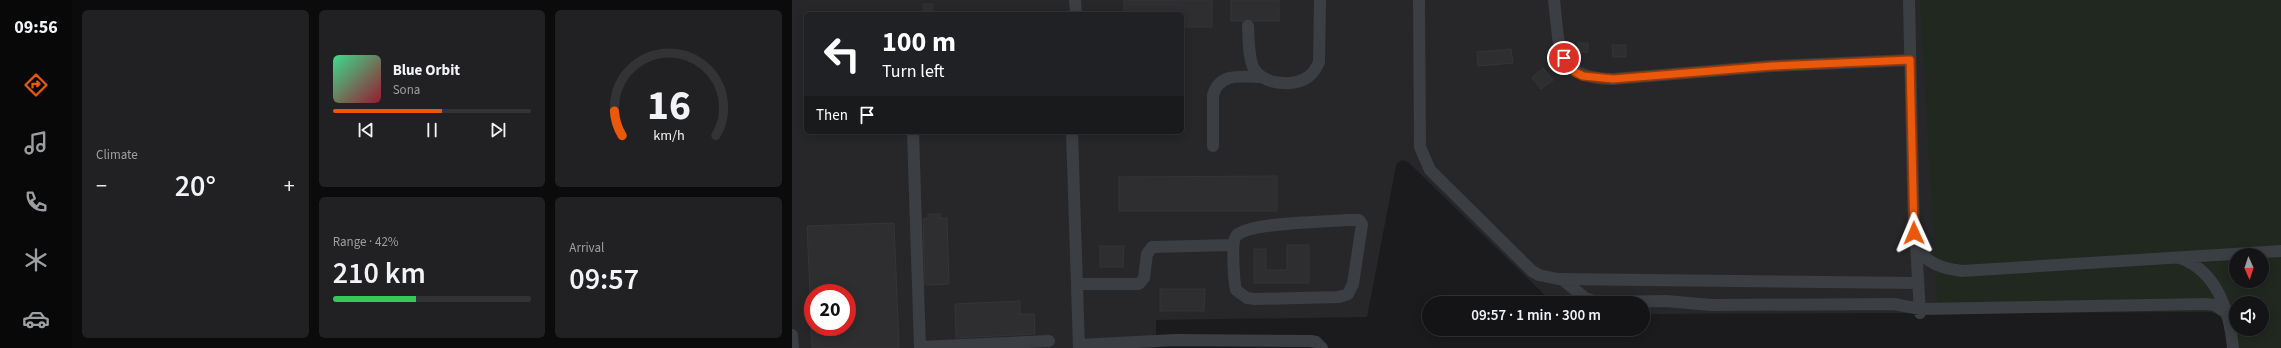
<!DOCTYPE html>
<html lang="en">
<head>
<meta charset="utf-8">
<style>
  :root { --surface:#141416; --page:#212123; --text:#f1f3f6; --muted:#9d9ea1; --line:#333335; --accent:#ea580c }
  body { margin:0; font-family:"Source Sans 3",sans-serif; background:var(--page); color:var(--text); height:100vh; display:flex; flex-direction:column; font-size:15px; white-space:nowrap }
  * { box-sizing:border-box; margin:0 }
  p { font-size:13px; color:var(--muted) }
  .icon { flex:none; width:22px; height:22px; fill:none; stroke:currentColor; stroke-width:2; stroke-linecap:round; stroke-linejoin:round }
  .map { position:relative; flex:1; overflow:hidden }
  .sheet { display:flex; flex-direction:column; gap:10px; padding:10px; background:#0b0b0c; width:720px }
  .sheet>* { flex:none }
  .guide { position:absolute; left:12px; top:12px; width:380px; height:122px; border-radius:6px; box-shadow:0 2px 10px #0003,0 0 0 1px var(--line); background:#202124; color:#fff; overflow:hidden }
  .needle { width:26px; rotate:177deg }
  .tools { position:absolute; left:1437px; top:248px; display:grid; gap:8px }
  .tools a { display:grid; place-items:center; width:40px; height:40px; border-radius:50%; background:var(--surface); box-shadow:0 2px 10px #0003,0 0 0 1px var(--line); font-size:20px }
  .speed { position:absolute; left:12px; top:284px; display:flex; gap:8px; font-size:20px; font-weight:700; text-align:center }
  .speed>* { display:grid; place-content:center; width:52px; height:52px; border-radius:50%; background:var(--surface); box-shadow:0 2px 10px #0003,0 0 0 1px var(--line); line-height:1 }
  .speed .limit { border:6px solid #d22; background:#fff; color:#111 }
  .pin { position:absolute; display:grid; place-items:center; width:34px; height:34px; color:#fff; margin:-17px; border:2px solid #fff; border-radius:50%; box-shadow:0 1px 4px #0007 }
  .me { position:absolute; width:44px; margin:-22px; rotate:359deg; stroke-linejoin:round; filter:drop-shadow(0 0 3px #0008) }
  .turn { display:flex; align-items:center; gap:14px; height:84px; padding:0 12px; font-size:18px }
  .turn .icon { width:52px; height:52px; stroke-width:2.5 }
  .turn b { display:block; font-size:28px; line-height:34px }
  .then { display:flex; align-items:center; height:38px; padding:0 12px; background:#0003; gap:8px; font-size:15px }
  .big { font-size:30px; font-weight:600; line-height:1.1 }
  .sheet .widget { flex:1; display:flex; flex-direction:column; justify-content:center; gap:6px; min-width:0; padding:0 14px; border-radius:6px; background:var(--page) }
  .sheet .dial { align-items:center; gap:0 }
  .dial svg { height:104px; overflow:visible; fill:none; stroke:var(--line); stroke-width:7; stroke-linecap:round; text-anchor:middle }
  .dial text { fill:var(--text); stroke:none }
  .song { display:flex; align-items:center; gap:12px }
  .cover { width:48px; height:48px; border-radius:6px; background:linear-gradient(135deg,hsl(150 70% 55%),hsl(350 70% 35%)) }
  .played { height:4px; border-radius:2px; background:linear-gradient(90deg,var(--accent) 55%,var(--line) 55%) }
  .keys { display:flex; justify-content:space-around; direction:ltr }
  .heat { display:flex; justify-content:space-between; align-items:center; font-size:22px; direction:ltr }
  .charge { height:6px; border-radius:3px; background:linear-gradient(90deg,#34c759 42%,var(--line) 0) }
  .sheet .tiles { flex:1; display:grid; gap:10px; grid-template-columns:repeat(3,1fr) }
  .widget:first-child { grid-row:span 2 }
  .trip { position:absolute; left:630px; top:296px; width:228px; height:40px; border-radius:20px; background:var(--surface); box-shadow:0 2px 10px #0003,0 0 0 1px var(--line); font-weight:600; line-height:40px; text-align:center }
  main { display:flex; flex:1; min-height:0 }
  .dock { display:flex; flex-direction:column; width:72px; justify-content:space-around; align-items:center; background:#080809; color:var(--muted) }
  .dock .icon { width:28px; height:28px }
  .dock .active { color:var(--accent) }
  .dock b { font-size:18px; color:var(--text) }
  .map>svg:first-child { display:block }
  .built { fill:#27272a; fill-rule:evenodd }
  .green { fill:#202820; fill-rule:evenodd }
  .building { fill:#2e2e31; stroke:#353539 }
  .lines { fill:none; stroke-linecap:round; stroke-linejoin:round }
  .minor { stroke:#3b3e42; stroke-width:12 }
  .route-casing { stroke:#983908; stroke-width:10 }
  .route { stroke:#ea580c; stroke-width:7 }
</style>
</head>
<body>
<main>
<nav class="dock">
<b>09:56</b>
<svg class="icon active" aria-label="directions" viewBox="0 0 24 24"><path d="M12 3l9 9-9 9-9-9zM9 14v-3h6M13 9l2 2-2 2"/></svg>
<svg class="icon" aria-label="music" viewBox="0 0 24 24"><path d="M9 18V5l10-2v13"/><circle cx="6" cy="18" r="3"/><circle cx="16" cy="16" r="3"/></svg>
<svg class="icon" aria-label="phone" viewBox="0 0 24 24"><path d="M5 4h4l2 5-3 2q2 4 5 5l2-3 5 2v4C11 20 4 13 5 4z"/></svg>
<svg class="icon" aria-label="climate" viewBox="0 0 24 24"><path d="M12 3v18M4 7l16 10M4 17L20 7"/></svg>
<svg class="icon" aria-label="car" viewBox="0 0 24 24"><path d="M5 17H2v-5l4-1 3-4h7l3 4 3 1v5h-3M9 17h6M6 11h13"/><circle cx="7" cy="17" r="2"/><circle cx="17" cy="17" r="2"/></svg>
</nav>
<section class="sheet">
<div class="tiles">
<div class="widget"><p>Climate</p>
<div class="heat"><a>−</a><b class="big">20°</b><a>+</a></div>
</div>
<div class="widget">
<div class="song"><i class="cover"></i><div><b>Blue Orbit</b><p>Sona</p></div></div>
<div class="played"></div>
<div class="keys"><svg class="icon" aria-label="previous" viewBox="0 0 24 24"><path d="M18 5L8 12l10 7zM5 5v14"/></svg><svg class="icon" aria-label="pause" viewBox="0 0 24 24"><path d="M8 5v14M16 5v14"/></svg><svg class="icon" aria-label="next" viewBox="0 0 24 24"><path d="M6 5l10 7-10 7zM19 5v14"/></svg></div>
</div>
<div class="widget dial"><svg viewBox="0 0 100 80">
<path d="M14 69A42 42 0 1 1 86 69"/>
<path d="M14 69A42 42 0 0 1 8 50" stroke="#ea580c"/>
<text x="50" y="56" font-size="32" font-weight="700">16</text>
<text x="50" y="72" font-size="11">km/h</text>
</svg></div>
<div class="widget"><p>Range · 42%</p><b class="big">210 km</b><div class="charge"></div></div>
<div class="widget"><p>Arrival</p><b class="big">09:57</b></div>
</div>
</section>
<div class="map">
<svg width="1489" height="348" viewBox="0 0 1489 348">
  <rect width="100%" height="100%" fill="#1b1b1d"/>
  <!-- built -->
  <path class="built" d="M0 0H1489V348L1434 330 1428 315 1419 312 851 314V303H761L616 162 610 160 605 163 604 166 575 317 364 320V348H0ZM14 14H390V132H14ZM1444 255H1470V281H1444ZM21 293H55V327H21ZM1444 303H1470V329H1444Z"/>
  <!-- green -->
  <path class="green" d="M1128 0H1489V348H1436C1434 335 1435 315 1419 312H1146ZM1444 255H1470V281H1444ZM1444 303H1470V329H1444Z"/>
  <!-- building -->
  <path class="building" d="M332 0H420V27H390V14H332Z
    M439 0H487V21H461L456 19 451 21H439Z
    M131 4H141V14H131Z
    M786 43H796V52L786 53Z
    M820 45H834V57H821Z
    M719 49 721 63 686 66 685 52Z
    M751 68 761 80 749 89 740 78Z
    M485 176V211H327V177Z
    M136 214H148V218H155L157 284 133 285 131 219 136 218Z
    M102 223 107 348H20L19 327H55V293H18L15 226Z
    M495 245H517V283H462V249H474V270H495Z
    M308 246H332L331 267H308Z
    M368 289H413L412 311H368Z
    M228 301V314H242L243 334 164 338 163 304Z"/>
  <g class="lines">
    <!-- minor -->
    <path class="minor" d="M283 0 284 14
      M627 0 628 147 638 170 740 271 747 275 766 279 1126 283
      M762 0C768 49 762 78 821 79L980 66 1118 60
      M1117 0 1122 233C1125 260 1145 268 1170 271L1489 251
      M456 26C457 40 456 57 462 69 472 85 502 87 516 77 522 73 524 68 527 62L528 0
      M121 132 128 348
      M280 132 287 348
      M421 146V95C428 72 450 77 469 77
      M555 220H567L570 224 561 284 556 294 547 297 463 299 455 298 444 290C442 281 439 242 444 236 456 222 534 222 555 220Z
      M1124 244 1128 313
      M1388 258C1425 271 1438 312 1441 348
      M770 279 793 298 804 302 874 301 919 305 1102 304 1128 309 1414 304 1422 305 1435 313
      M285 284H347L352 278 355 254 360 247 441 245
      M0 335 1 348
      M287 345 383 340 519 341 524 342 530 348
      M128 347 257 341"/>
  </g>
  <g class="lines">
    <defs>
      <path id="route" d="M772 58 783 72 791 76 821 79 980 66 1118 60 1122 233"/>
    </defs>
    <!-- route casing -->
    <use href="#route" class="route-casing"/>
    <!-- route -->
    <use href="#route" class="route"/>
  </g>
</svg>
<div class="tools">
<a><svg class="needle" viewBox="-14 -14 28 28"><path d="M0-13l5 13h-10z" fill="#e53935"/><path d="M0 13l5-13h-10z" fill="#9d9ea1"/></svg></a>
<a><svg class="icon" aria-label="sound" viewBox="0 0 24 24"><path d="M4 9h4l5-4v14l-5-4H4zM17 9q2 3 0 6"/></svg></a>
</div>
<div class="speed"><div class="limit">20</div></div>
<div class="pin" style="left:772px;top:58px;background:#d93025"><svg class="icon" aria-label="arrive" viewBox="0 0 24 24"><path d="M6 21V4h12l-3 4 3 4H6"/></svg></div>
<svg class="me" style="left:1122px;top:233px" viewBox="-20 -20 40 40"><path d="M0-17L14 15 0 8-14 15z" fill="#ea580c" stroke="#fff" stroke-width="4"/></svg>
<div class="trip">09:57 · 1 min · 300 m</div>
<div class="guide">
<div class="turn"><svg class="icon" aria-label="left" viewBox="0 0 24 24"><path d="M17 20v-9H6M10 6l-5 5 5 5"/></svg><div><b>100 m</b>Turn left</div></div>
<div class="then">Then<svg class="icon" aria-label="arrive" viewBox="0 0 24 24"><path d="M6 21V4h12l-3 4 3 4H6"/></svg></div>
</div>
</div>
</main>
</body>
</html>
